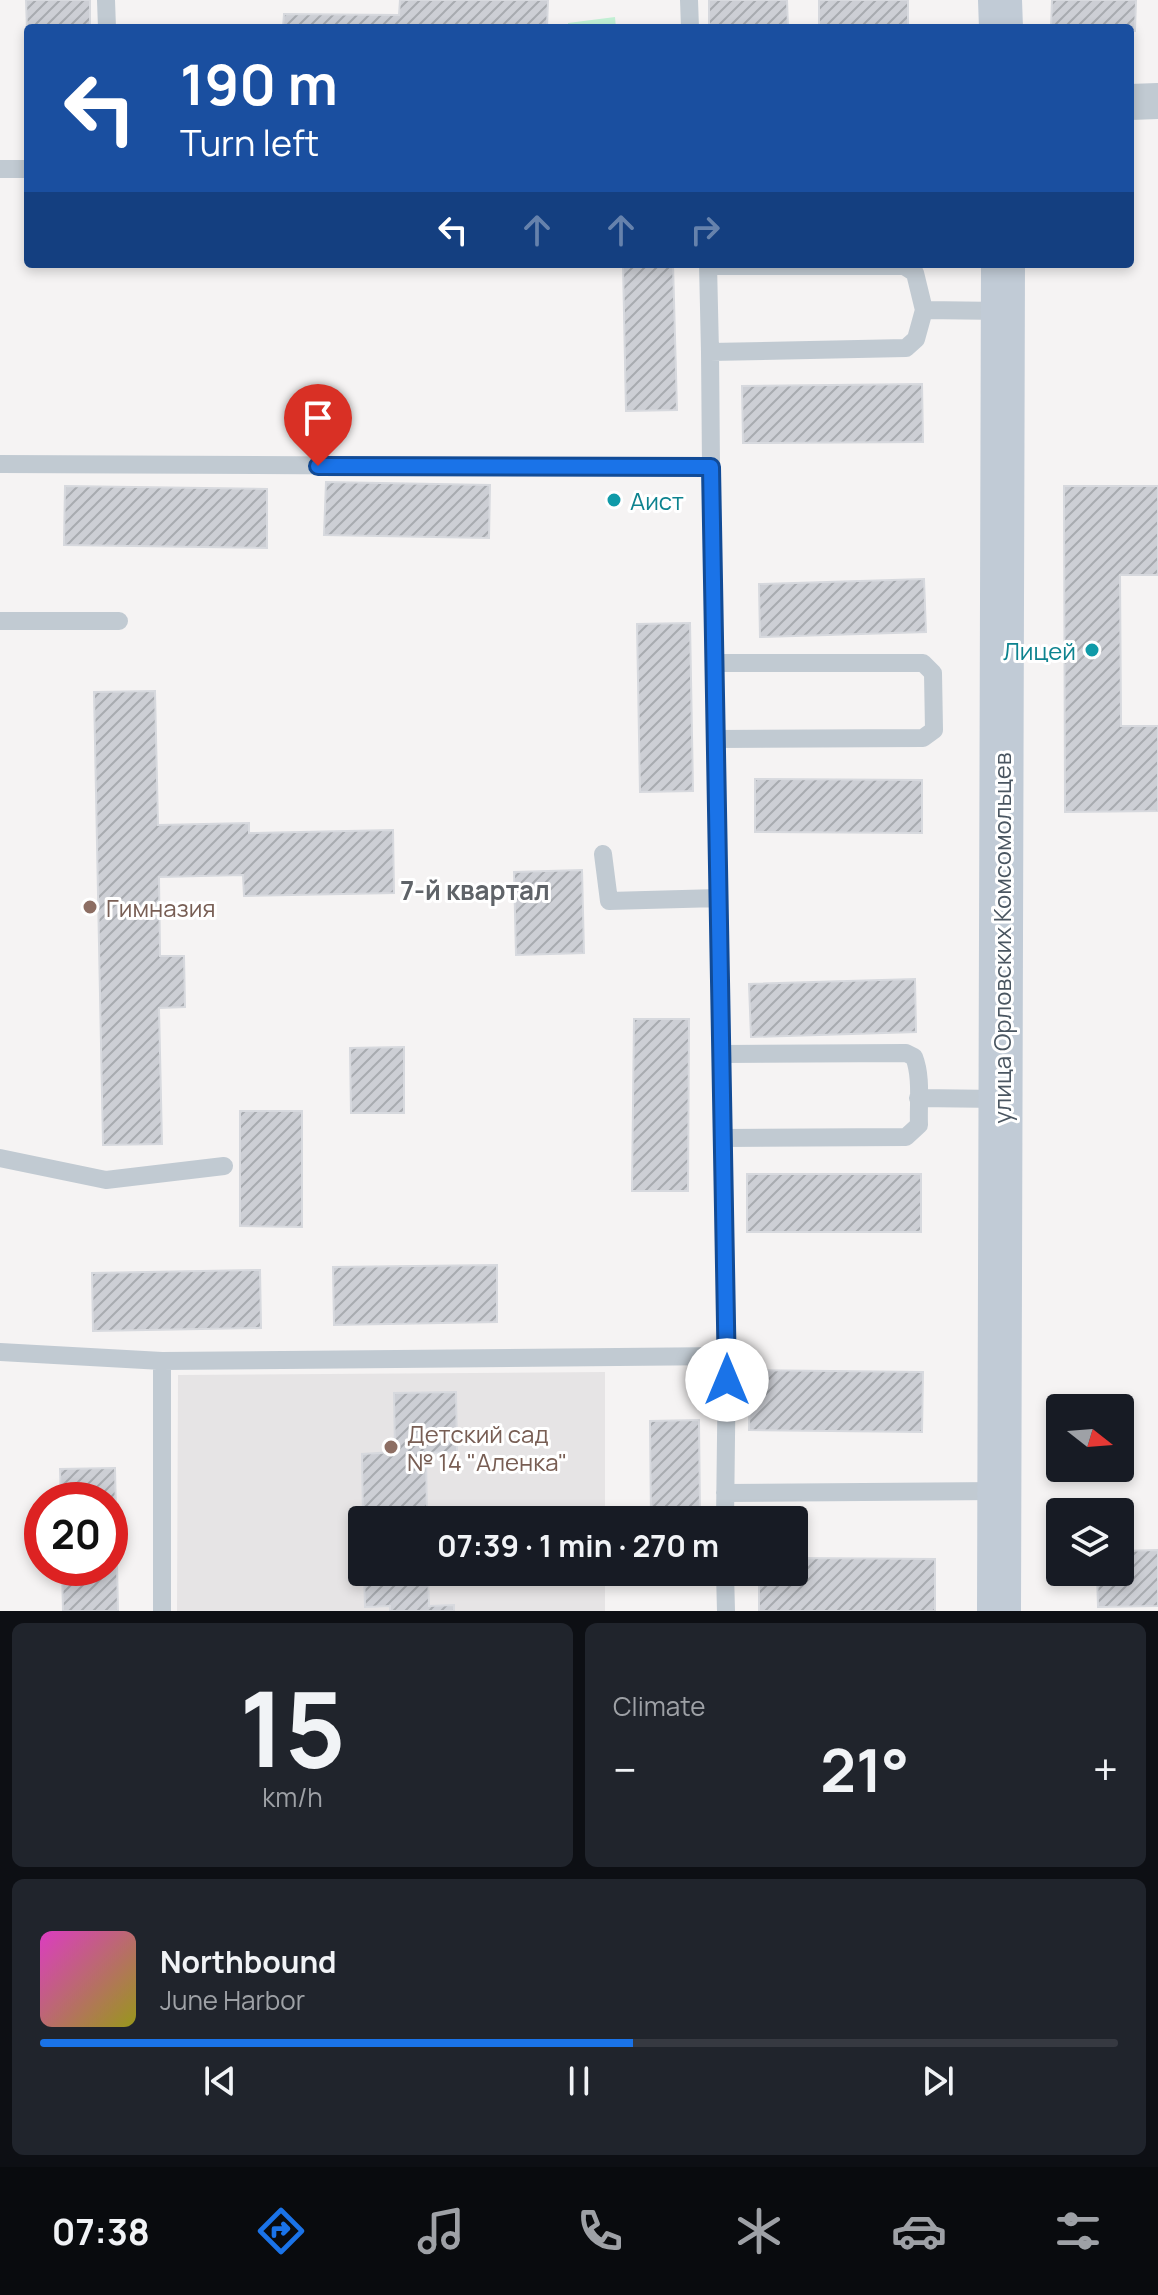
<!DOCTYPE html>
<html lang="en">
<head>
<meta charset="utf-8">
<style>
  :root { --surface:#171b24; --page:#20242c; --text:#f1f3f6; --muted:#9ea1a6; --line:#363941; --accent:#1a73e8 }
  body { margin:0; font-family:Manrope,sans-serif; background:var(--page); color:var(--text); height:100vh; display:flex; flex-direction:column; font-size:30px; white-space:nowrap }
  * { box-sizing:border-box; margin:0 }
  p { font-size:26px; color:var(--muted) }
  .icon { flex:none; width:44px; height:44px; fill:none; stroke:currentColor; stroke-width:2; stroke-linecap:round; stroke-linejoin:round }
  .map { position:relative; height:1611px; overflow:hidden }
  .side { display:flex; flex-direction:column; gap:12px; padding:12px; background:#0d0f14; flex:1 }
  .side>* { flex:none }
  .banner { position:absolute; left:24px; top:24px; width:1110px; height:244px; border-radius:8px; box-shadow:0 4px 12px #0003; background:#1a4fa0; color:#fff; overflow:hidden }
  .needle { width:52px; rotate:107deg }
  .controls { position:absolute; left:1046px; top:1394px; display:grid; gap:16px }
  .controls a { display:grid; place-items:center; width:88px; height:88px; border-radius:8px; background:var(--surface); box-shadow:0 4px 12px #0003; font-size:40px }
  .speed { position:absolute; left:24px; top:1482px; display:flex; gap:16px; font-size:40px; font-weight:700; text-align:center }
  .speed>* { display:grid; place-content:center; width:104px; height:104px; border-radius:50%; background:var(--surface); box-shadow:0 4px 12px #0003; line-height:1 }
  .speed .limit { border:12px solid #d22; background:#fff; color:#111 }
  .pin { position:absolute; display:grid; place-items:center; width:68px; height:68px; color:#fff; margin:-82px -34px; border-radius:50% 50% 50% 0; rotate:-45deg; box-shadow:0 0 8px #0007 }
  .pin .icon { rotate:45deg }
  .me { position:absolute; width:88px; margin:-44px; rotate:0deg; stroke-linejoin:round; filter:drop-shadow(0 0 6px #0008) }
  .turn { display:flex; align-items:center; gap:28px; height:168px; padding:0 24px; font-size:36px }
  .turn .icon { width:104px; height:104px; stroke-width:2.5 }
  .turn b { display:block; font-size:56px; line-height:68px }
  .lanes { display:flex; align-items:center; height:76px; padding:0 24px; background:#0003; justify-content:center; gap:40px; direction:ltr }
  .lanes .off { opacity:.35 }
  .big { font-size:60px; font-weight:700; line-height:1.1 }
  .side .card { flex:1; display:flex; flex-direction:column; justify-content:center; gap:12px; min-width:0; padding:0 28px; border-radius:12px; background:var(--page) }
  .side .dial { align-items:center; gap:0 }
  .dial b { font-size:104px; line-height:1 }
  .song { display:flex; align-items:center; gap:24px }
  .cover { width:96px; height:96px; border-radius:12px; background:linear-gradient(135deg,hsl(310 70% 55%),hsl(60 70% 35%)) }
  .played { height:8px; border-radius:4px; background:linear-gradient(90deg,var(--accent) 55%,var(--line) 55%) }
  .keys { display:flex; justify-content:space-around; direction:ltr }
  .heat { display:flex; justify-content:space-between; align-items:center; font-size:44px; direction:ltr }
  .side .tiles { flex:1; display:grid; gap:12px; grid-template-columns:1fr 1fr }
  .card:last-child { grid-column:span 2 }
  .trip { position:absolute; left:348px; top:1506px; width:460px; height:80px; border-radius:8px; background:var(--surface); box-shadow:0 4px 12px #0003; font-weight:700; line-height:80px; text-align:center }
  .tab-bar { display:flex; height:128px; justify-content:space-around; align-items:center; background:#090b0e; color:var(--muted) }
  .tab-bar .icon { width:56px; height:56px }
  .tab-bar .current { color:var(--accent) }
  .tab-bar b { font-size:36px; color:var(--text) }
  .map>svg:first-child { display:block }
  .education { fill:#e6e4e5 }
  .park { fill:url(#park-tufts) }
  .building { fill:url(#building-hatch); stroke:#d7d9de; stroke-width:2 }
  .lines { fill:none; stroke-linecap:round; stroke-linejoin:round }
  .lane { stroke:#c1cad2; stroke-width:18 }
  .street { stroke:#c1cad2; stroke-width:36 }
  .secondary { stroke:#c1cbd6; stroke-width:44 }
  .route-casing { stroke:#114b97; stroke-width:20 }
  .route { stroke:#1a73e8; stroke-width:14 }
  .culture-dot { fill:#0f9aa8; stroke:#fff; stroke-width:3 }
  .education-dot { fill:#8d6e63; stroke:#fff; stroke-width:3 }
  .labels { text-anchor:middle; dominant-baseline:central; stroke-width:6; stroke-linejoin:round; paint-order:stroke }
  .culture-label { font-size:24px; fill:#0d838f; stroke:#fff; text-anchor:start }
  .education-label { font-size:24px; fill:#785e54; stroke:#fff; text-anchor:start }
  .street-label { font-size:24px; fill:#4a5661; stroke:#fff }
  .neighbourhood-label { font-size:26px; font-weight:bold; fill:#5f6368; stroke:#fff }
</style>
</head>
<body>
<div class="map">
<svg width="1158" height="1611" viewBox="0 0 1158 1611">
  <defs>
    <pattern id="park-tufts" width="24" height="20" patternUnits="userSpaceOnUse" patternTransform="scale(2)"><rect width="24" height="20" fill="#c3f1d5"/><path d="M3 7l-1-3M5 7V3M7 7l1-3M15 17l-1-3M17 17v-4M19 17l1-3" fill="none" stroke="#a0c6b0"/></pattern>
    <pattern id="building-hatch" width="6" height="6" patternUnits="userSpaceOnUse" patternTransform="scale(2)"><rect width="6" height="6" fill="#cdcfd5"/><path d="M-1 1l2-2M0 6l6-6M5 7l2-2" fill="none" stroke="#a8abb0"/></pattern>
  </defs>
  <rect width="100%" height="100%" fill="#f5f3f3"/>
  <!-- education -->
  <path class="education" d="M605 1372V1520H362V1572H605V1611H177L178 1375Z"/>
  <!-- park -->
  <path class="park" d="M615 17 616 28H568V23Z"/>
  <!-- building -->
  <path class="building" d="M26 0H90V28H28V61Z
    M400 0H548L547 28H283L284 14 399 15Z
    M709 0H787L788 28H709Z
    M819 0H908V28H819Z
    M1052 0H1136L1135 31 1051 28Z
    M623 264H673L677 410 626 411Z
    M922 384 923 442 743 443 742 386Z
    M326 482 490 485 489 538 324 535Z
    M65 486 267 489V548L64 545Z
    M1064 486H1158V575H1120L1121 726H1158V811L1065 812Z
    M924 579 926 632 760 637 759 584Z
    M690 623 693 791 640 792 637 624Z
    M155 691 158 825 249 823V833L393 830 394 893 244 896 243 875 159 877 160 956H184L185 1007 159 1008 162 1144 103 1145 94 692Z
    M755 779 922 780V833L755 832Z
    M582 870 584 953 516 955 514 872Z
    M915 979 916 1032 751 1037 749 984Z
    M634 1019H689L688 1191H632Z
    M404 1047V1113H351L350 1048Z
    M240 1111H302V1227L240 1226Z
    M747 1174H921V1232H747Z
    M497 1265V1322L334 1325 333 1267Z
    M260 1270 261 1328 93 1331 92 1273Z
    M750 1370 923 1372 922 1432 749 1430Z
    M456 1392 457 1452 426 1453 427 1520H363L362 1454 395 1452 394 1393Z
    M699 1420 700 1520H651L650 1421Z
    M115 1468 118 1611H63L62 1568H110V1500H61L60 1469Z
    M1158 1550V1606L1098 1607 1097 1572H1120V1551Z
    M794 1558 935 1559V1611H759V1572H794Z
    M364 1572H428L429 1606 454 1605V1611H390V1606L365 1607Z
    M652 1572H701V1580L652 1581Z"/>
  <g class="lines">
    <!-- lane -->
    <path class="lane" d="M106 0 107 28
      M689 0 690 28
      M0 169H28
      M708 264 710 352
      M708 266H904L915 273 924 310
      M0 464 711 467 710 352 906 348 916 339 924 310 1003 311
      M711 467 727 1356 725 1520
      M0 621H119
      M714 663H923L933 673 934 730 923 738 716 739
      M603 854 609 901 719 898
      M722 1054 906 1053 914 1057C922 1077 918 1104 919 1125L906 1137 723 1138
      M918 1098 1000 1099
      M0 1158 106 1180 224 1166
      M0 1352 162 1361 727 1356
      M725 1493 999 1491
      M725 1572 726 1611
      M162 1611V1361"/>
    <!-- street -->
    <path class="street" d="M1130 102 1158 101"/>
    <!-- secondary -->
    <path class="secondary" d="M1000 0 1001 28
      M999 1611 1003 264"/>
  </g>
  <g class="lines">
    <defs>
      <path id="route" d="M318 466 711 467 727 1380"/>
    </defs>
    <!-- route casing -->
    <use href="#route" class="route-casing"/>
    <!-- route -->
    <use href="#route" class="route"/>
  </g>
  <!-- markers -->
  <g class="culture-dot">
    <circle cx="614" cy="500" r="8"/>
    <circle cx="1092" cy="650" r="8"/>
  </g>
  <g class="education-dot">
    <circle cx="90" cy="907" r="8"/>
    <circle cx="391" cy="1447" r="8"/>
  </g>
  <g class="labels">
    <!-- culture labels -->
    <g class="culture-label">
      <text x="630" y="500">Аист</text>
      <text x="1076" y="650" text-anchor="end">Лицей</text>
    </g>
    <!-- education labels -->
    <g class="education-label">
      <text x="106" y="907">Гимназия</text>
      <text x="407" y="1433">Детский сад<tspan x="407" dy="28">№ 14 "Аленка"</tspan></text>
    </g>
    <!-- street labels -->
    <g class="street-label">
      <text transform="translate(1001 938) rotate(-90)">улица Орловских Комсомольцев</text>
    </g>
    <!-- neighbourhood labels -->
    <g class="neighbourhood-label">
      <text x="475" y="890">7-й квартал</text>
    </g>
  </g>
</svg>
<div class="controls">
<a><svg class="needle" viewBox="-14 -14 28 28"><path d="M0-13l5 13h-10z" fill="#e53935"/><path d="M0 13l5-13h-10z" fill="#9ea1a6"/></svg></a>
<a><svg class="icon" aria-label="layers" viewBox="0 0 24 24"><path d="M12 4l9 5-9 5-9-5zM3 14l9 5 9-5"/></svg></a>
</div>
<div class="speed"><div class="limit">20</div></div>
<div class="pin" style="left:318px;top:466px;background:#d93025"><svg class="icon" aria-label="arrive" viewBox="0 0 24 24"><path d="M6 21V4h12l-3 4 3 4H6"/></svg></div>
<svg class="me" style="left:727px;top:1380px" viewBox="-20 -20 40 40"><circle r="19" fill="#fff"/><path d="M0-13L10 11 0 6-10 11z" fill="#1a73e8"/></svg>
<div class="trip">07:39 · 1 min · 270 m</div>
<div class="banner">
<div class="turn"><svg class="icon" aria-label="left" viewBox="0 0 24 24"><path d="M17 20v-9H6M10 6l-5 5 5 5"/></svg><div><b>190 m</b>Turn left</div></div>
<div class="lanes"><svg class="icon" aria-label="left" viewBox="0 0 24 24"><path d="M17 20v-9H6M10 6l-5 5 5 5"/></svg><svg class="icon off" aria-label="ahead" viewBox="0 0 24 24"><path d="M12 20V5M6 11l6-6 6 6"/></svg><svg class="icon off" aria-label="ahead" viewBox="0 0 24 24"><path d="M12 20V5M6 11l6-6 6 6"/></svg><svg class="icon off" aria-label="right" viewBox="0 0 24 24"><path d="M7 20v-9h11M14 6l5 5-5 5"/></svg></div>
</div>
</div>
<section class="side">
<div class="tiles">
<div class="card dial"><b>15</b><p>km/h</p></div>
<div class="card"><p>Climate</p>
<div class="heat"><a>−</a><b class="big">21°</b><a>+</a></div>
</div>
<div class="card">
<div class="song"><i class="cover"></i><div><b>Northbound</b><p>June Harbor</p></div></div>
<div class="played"></div>
<div class="keys"><svg class="icon" aria-label="previous" viewBox="0 0 24 24"><path d="M18 5L8 12l10 7zM5 5v14"/></svg><svg class="icon" aria-label="pause" viewBox="0 0 24 24"><path d="M8 5v14M16 5v14"/></svg><svg class="icon" aria-label="next" viewBox="0 0 24 24"><path d="M6 5l10 7-10 7zM19 5v14"/></svg></div>
</div>
</div>
</section>
<nav class="tab-bar">
<b>07:38</b>
<svg class="icon current" aria-label="directions" viewBox="0 0 24 24"><path d="M12 3l9 9-9 9-9-9zM9 14v-3h6M13 9l2 2-2 2"/></svg>
<svg class="icon" aria-label="music" viewBox="0 0 24 24"><path d="M9 18V5l10-2v13"/><circle cx="6" cy="18" r="3"/><circle cx="16" cy="16" r="3"/></svg>
<svg class="icon" aria-label="phone" viewBox="0 0 24 24"><path d="M5 4h4l2 5-3 2q2 4 5 5l2-3 5 2v4C11 20 4 13 5 4z"/></svg>
<svg class="icon" aria-label="climate" viewBox="0 0 24 24"><path d="M12 3v18M4 7l16 10M4 17L20 7"/></svg>
<svg class="icon" aria-label="car" viewBox="0 0 24 24"><path d="M5 17H2v-5l4-1 3-4h7l3 4 3 1v5h-3M9 17h6M6 11h13"/><circle cx="7" cy="17" r="2"/><circle cx="17" cy="17" r="2"/></svg>
<svg class="icon" aria-label="filters" viewBox="0 0 24 24"><path d="M4 7h16M4 17h16"/><circle cx="9" cy="7" r="2"/><circle cx="15" cy="17" r="2"/></svg>
</nav>
</body>
</html>
